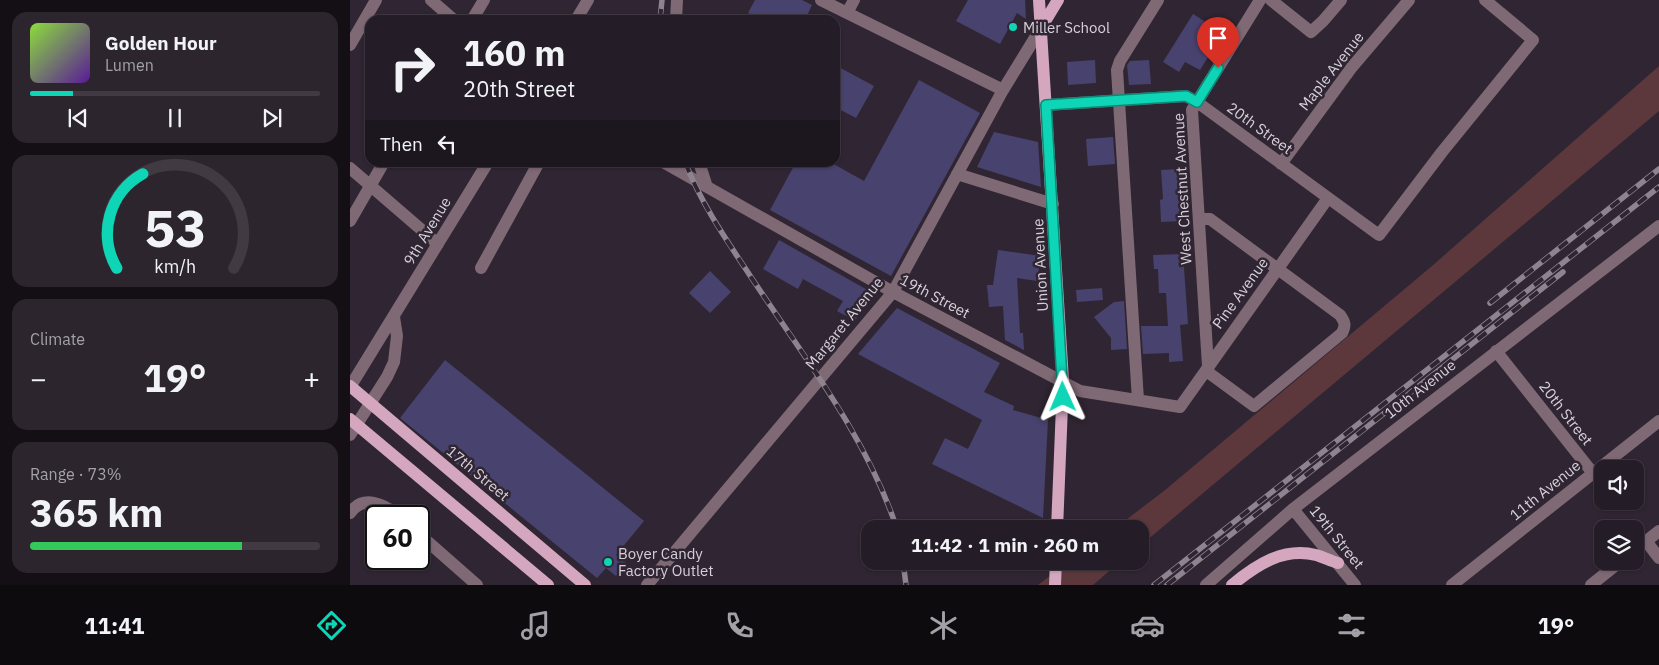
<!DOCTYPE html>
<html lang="en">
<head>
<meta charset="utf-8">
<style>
  :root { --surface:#241c26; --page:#2c252e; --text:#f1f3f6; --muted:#a3a1a7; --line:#413a43; --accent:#0dd5b5 }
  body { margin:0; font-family:"IBM Plex Sans",sans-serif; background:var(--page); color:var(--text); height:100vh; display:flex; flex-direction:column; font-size:19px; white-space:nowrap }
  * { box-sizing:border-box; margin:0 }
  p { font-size:16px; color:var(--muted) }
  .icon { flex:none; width:28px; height:28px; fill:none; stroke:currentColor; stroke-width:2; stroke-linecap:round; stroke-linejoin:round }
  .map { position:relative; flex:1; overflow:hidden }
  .details { display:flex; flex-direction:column; gap:12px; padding:12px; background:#140f15; width:350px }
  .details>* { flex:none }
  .hud { position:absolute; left:15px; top:15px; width:475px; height:152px; border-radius:15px; box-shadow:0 1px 4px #0004,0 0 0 1px var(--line); background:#241c26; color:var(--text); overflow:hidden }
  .tools { position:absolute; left:1244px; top:460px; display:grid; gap:10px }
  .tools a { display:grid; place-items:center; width:50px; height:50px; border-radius:10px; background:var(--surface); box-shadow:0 1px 4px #0004,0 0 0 1px var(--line); font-size:25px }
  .speed { position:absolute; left:15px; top:505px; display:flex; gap:10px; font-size:25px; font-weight:700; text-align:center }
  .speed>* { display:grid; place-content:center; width:65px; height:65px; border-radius:50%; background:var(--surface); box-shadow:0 1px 4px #0004,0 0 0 1px var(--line); line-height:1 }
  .speed .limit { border:2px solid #111; border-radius:8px; background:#fff; color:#111 }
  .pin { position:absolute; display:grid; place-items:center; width:42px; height:42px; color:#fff; margin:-51px -21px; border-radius:50% 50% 50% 0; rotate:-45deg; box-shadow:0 0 5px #0007 }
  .pin .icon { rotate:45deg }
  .me { position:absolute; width:55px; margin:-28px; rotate:359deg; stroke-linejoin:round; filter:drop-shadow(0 0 4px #0008) }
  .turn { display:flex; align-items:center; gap:18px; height:105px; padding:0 15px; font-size:22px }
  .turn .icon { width:65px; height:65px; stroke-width:2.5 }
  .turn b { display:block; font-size:35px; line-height:42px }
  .then { display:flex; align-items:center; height:48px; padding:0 15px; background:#0003; gap:10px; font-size:19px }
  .big { font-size:38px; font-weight:700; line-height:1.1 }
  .details .widget { flex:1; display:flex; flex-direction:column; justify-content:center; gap:8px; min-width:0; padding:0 18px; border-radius:15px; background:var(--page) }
  .details .dial { align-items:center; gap:0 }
  .dial svg { height:130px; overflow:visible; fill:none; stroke:var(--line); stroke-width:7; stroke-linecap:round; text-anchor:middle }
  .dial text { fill:var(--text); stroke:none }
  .song { display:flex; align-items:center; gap:15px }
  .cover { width:60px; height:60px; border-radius:8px; background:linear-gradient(135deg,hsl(90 70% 55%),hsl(270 70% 35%)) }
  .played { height:5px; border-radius:2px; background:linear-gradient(90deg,var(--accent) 15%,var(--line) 15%) }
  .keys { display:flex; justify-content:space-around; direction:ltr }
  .heat { display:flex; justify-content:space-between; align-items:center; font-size:28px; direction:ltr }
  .charge { height:8px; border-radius:4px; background:linear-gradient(90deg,#34c759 73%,var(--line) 0) }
  .trip { position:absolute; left:511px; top:520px; width:288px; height:50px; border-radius:15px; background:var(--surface); box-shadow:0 1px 4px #0004,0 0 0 1px var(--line); font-weight:700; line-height:50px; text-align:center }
  .dock { display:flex; height:80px; justify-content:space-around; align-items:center; background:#0e0b0f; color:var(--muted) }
  .dock .icon { width:35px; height:35px }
  .dock .current { color:var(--accent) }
  .dock b { font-size:22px; color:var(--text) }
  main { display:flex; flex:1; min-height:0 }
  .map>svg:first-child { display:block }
  .green { fill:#5c383c }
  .building { fill:#48426e }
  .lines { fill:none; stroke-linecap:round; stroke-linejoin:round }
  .minor { stroke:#7f6975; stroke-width:12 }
  .major { stroke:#d4a7bf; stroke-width:12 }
  .rail-casing { stroke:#8d848f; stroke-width:5.5 }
  .rail { stroke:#302633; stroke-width:4; stroke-dasharray:11; stroke-linecap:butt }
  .route-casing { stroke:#088a76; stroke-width:12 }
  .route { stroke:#0dd5b5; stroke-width:9 }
  .poi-dot { fill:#0dd5b5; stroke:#302633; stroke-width:2 }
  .labels { text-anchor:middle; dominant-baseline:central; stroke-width:5; stroke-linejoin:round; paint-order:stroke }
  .poi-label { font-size:15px; fill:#d7d0d9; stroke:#302633; text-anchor:start }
  .street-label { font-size:15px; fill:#d7d0d9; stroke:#302633 }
</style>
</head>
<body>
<main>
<section class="details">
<div class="widget">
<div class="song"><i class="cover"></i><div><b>Golden Hour</b><p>Lumen</p></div></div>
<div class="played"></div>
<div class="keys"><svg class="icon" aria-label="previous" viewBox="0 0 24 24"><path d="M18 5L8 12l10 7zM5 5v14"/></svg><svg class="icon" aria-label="pause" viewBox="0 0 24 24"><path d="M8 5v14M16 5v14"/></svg><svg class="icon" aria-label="next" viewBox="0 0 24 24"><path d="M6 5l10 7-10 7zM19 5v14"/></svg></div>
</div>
<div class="widget dial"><svg viewBox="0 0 100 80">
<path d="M14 69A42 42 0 1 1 86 69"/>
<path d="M14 69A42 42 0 0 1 30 11" stroke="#0dd5b5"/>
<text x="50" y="56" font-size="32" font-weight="700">53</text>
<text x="50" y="72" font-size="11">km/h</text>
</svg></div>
<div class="widget"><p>Climate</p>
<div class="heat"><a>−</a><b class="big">19°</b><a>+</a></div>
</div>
<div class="widget"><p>Range · 73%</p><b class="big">365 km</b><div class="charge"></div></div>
</section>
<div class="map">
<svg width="1309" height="585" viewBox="0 0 1309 585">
  <rect width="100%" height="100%" fill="#302633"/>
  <!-- green -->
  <path class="green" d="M1309 66V111L790 546V529H764L814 491 1082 266Z
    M720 561H771L743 585H688Z"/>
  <!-- building -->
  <path class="building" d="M405 0H452L462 5 455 20H411L398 13Z
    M618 0H675L676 19 667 13 650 44 606 21Z
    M843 14 873 33 850 70 835 62 829 72 813 62Z
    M745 60 746 83 718 85 717 62Z
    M799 60 801 84 779 85 777 65 780 61Z
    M485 65 524 86 506 118 485 107Z
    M569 80 630 113 541 276 420 210 446 162H480L514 181Z
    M644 132 688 142 691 187 627 167Z
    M763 137 765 164 738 166 736 139Z
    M829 169 830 174H832L833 191H832V221L811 222 810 200 813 199 811 170Z
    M429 240 521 292 505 321 487 311 493 301 453 279 448 289 413 269Z
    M648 250 691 256 687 281 667 278 670 333H673L674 350 655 340 653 306 639 307 637 285H643Z
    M833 254 838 324 830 325 833 361 819 362V353L793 354 791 326H818L816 293H809L808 269H804L803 255Z
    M360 271 381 292 360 313 339 293Z
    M752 288 753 300 727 302 726 290Z
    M774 301 777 349 761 350V338L744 317 764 302Z
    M547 308 650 363 634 392 664 406 663 410 698 420 693 518 582 464 595 438 618 449 632 420 508 354Z
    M95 360 294 521 266 555 276 563 266 576 256 568 247 578 50 418Z"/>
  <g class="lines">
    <!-- minor -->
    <path class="minor" d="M81 0 104 20
      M471 0 653 90
      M921 0 961 32 973 21 991 0
      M497 13 504 0
      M122 20 134 0
      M226 20 238 0
      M326 20 327 0
      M0 45 26 0
      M696 105 836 96 847 102 1029 235 1092 152 1183 40 1135 0
      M313 162 543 292 730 391 830 407 978 198
      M349 162 357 187
      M931 164 1002 67 1059 0
      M0 168 88 244
      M607 174 703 204
      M849 219H860L990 315C995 322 996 325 992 333L904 406 859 373 858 366 842 110 910 0
      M0 221 34 162
      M131 268 189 162
      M1146 351 1242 472
      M0 387 138 162
      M788 400 767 70 770 61 808 0
      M0 435 37 377 44 362 47 336 44 317
      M943 509 1005 585
      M0 513C13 494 34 504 49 516
      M69 534 127 585
      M1296 541 1309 558
      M1285 550 1309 531
      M297 585 543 292 653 90 691 28
      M856 585 943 509 1309 226
      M1102 585 1309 421
      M1241 585 1271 561"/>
    <!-- major -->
    <path class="major" d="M689 0 713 381 707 529
      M691 28 708 0
      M0 386 235 585
      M0 419 198 585
      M705 585 706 561
      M882 585C906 565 933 547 966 555 973 557 981 561 988 563"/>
    <defs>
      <path id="rail" d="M310 20 312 0
        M335 162C351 203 375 238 399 274 453 356 516 435 547 529
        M1140 303 1309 169
        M553 561 556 585
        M804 585 1309 187
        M817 585 1213 272"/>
    </defs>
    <!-- rail casing -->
    <use href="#rail" class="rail-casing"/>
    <!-- rail -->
    <use href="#rail" class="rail"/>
  </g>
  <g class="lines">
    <defs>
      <path id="route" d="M713 397 696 105 836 96 847 102 868 68"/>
    </defs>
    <!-- route casing -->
    <use href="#route" class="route-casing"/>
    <!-- route -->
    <use href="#route" class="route"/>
  </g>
  <!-- markers -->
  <g class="poi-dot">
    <circle cx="663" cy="27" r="5"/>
    <circle cx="258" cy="562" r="5"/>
  </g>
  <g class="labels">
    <!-- poi labels -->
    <g class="poi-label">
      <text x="673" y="27">Miller School</text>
      <text x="268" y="553">Boyer Candy<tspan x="268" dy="17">Factory Outlet</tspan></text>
    </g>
    <!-- street labels -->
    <g class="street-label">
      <text transform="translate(981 71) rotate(-52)">Maple Avenue</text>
      <text transform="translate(910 128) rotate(36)">20th Street</text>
      <text transform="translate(832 189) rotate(-93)">West Chestnut Avenue</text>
      <text transform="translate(77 231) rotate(-59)">9th Avenue</text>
      <text transform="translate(690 265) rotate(-93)">Union Avenue</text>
      <text transform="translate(890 293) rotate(-54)">Pine Avenue</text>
      <text transform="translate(585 296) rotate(28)">19th Street</text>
      <text transform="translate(494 323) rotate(-51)">Margaret Avenue</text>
      <text transform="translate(1070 389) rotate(-38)">10th Avenue</text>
      <text transform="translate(1216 413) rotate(52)">20th Street</text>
      <text transform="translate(128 473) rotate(40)">17th Street</text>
      <text transform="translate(1195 490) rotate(-39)">11th Avenue</text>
      <text transform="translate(987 537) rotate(51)">19th Street</text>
    </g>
  </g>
</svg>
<div class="tools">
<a><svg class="icon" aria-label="sound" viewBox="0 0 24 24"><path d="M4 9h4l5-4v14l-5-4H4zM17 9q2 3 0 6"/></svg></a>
<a><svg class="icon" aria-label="layers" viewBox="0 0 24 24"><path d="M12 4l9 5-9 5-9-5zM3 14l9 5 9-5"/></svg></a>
</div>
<div class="speed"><div class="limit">60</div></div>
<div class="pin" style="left:868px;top:68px;background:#d93025"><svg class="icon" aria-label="arrive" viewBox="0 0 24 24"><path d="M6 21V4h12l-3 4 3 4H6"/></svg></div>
<svg class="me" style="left:713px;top:397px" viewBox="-20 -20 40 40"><path d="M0-17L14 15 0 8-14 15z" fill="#0dd5b5" stroke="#fff" stroke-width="4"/></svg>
<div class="trip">11:42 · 1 min · 260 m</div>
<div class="hud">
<div class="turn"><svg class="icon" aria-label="right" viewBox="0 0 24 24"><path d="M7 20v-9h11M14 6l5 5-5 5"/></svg><div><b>160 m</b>20th Street</div></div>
<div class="then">Then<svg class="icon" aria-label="left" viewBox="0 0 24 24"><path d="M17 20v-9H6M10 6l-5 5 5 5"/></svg></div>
</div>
</div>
</main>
<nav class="dock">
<b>11:41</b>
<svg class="icon current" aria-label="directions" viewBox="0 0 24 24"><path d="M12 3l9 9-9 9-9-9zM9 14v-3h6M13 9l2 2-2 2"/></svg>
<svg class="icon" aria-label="music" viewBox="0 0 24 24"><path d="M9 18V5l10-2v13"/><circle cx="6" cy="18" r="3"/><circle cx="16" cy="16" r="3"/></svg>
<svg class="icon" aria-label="phone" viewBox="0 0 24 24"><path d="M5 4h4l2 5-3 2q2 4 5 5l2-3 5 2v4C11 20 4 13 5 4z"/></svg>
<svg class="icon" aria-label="climate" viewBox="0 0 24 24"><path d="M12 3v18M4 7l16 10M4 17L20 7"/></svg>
<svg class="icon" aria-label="car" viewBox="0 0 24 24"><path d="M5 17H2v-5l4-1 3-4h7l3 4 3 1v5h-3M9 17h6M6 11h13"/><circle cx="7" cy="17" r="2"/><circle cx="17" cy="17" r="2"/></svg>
<svg class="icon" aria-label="filters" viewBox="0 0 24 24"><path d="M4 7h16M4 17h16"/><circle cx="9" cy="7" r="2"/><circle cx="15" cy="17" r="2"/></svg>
<b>19°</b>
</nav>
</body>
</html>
